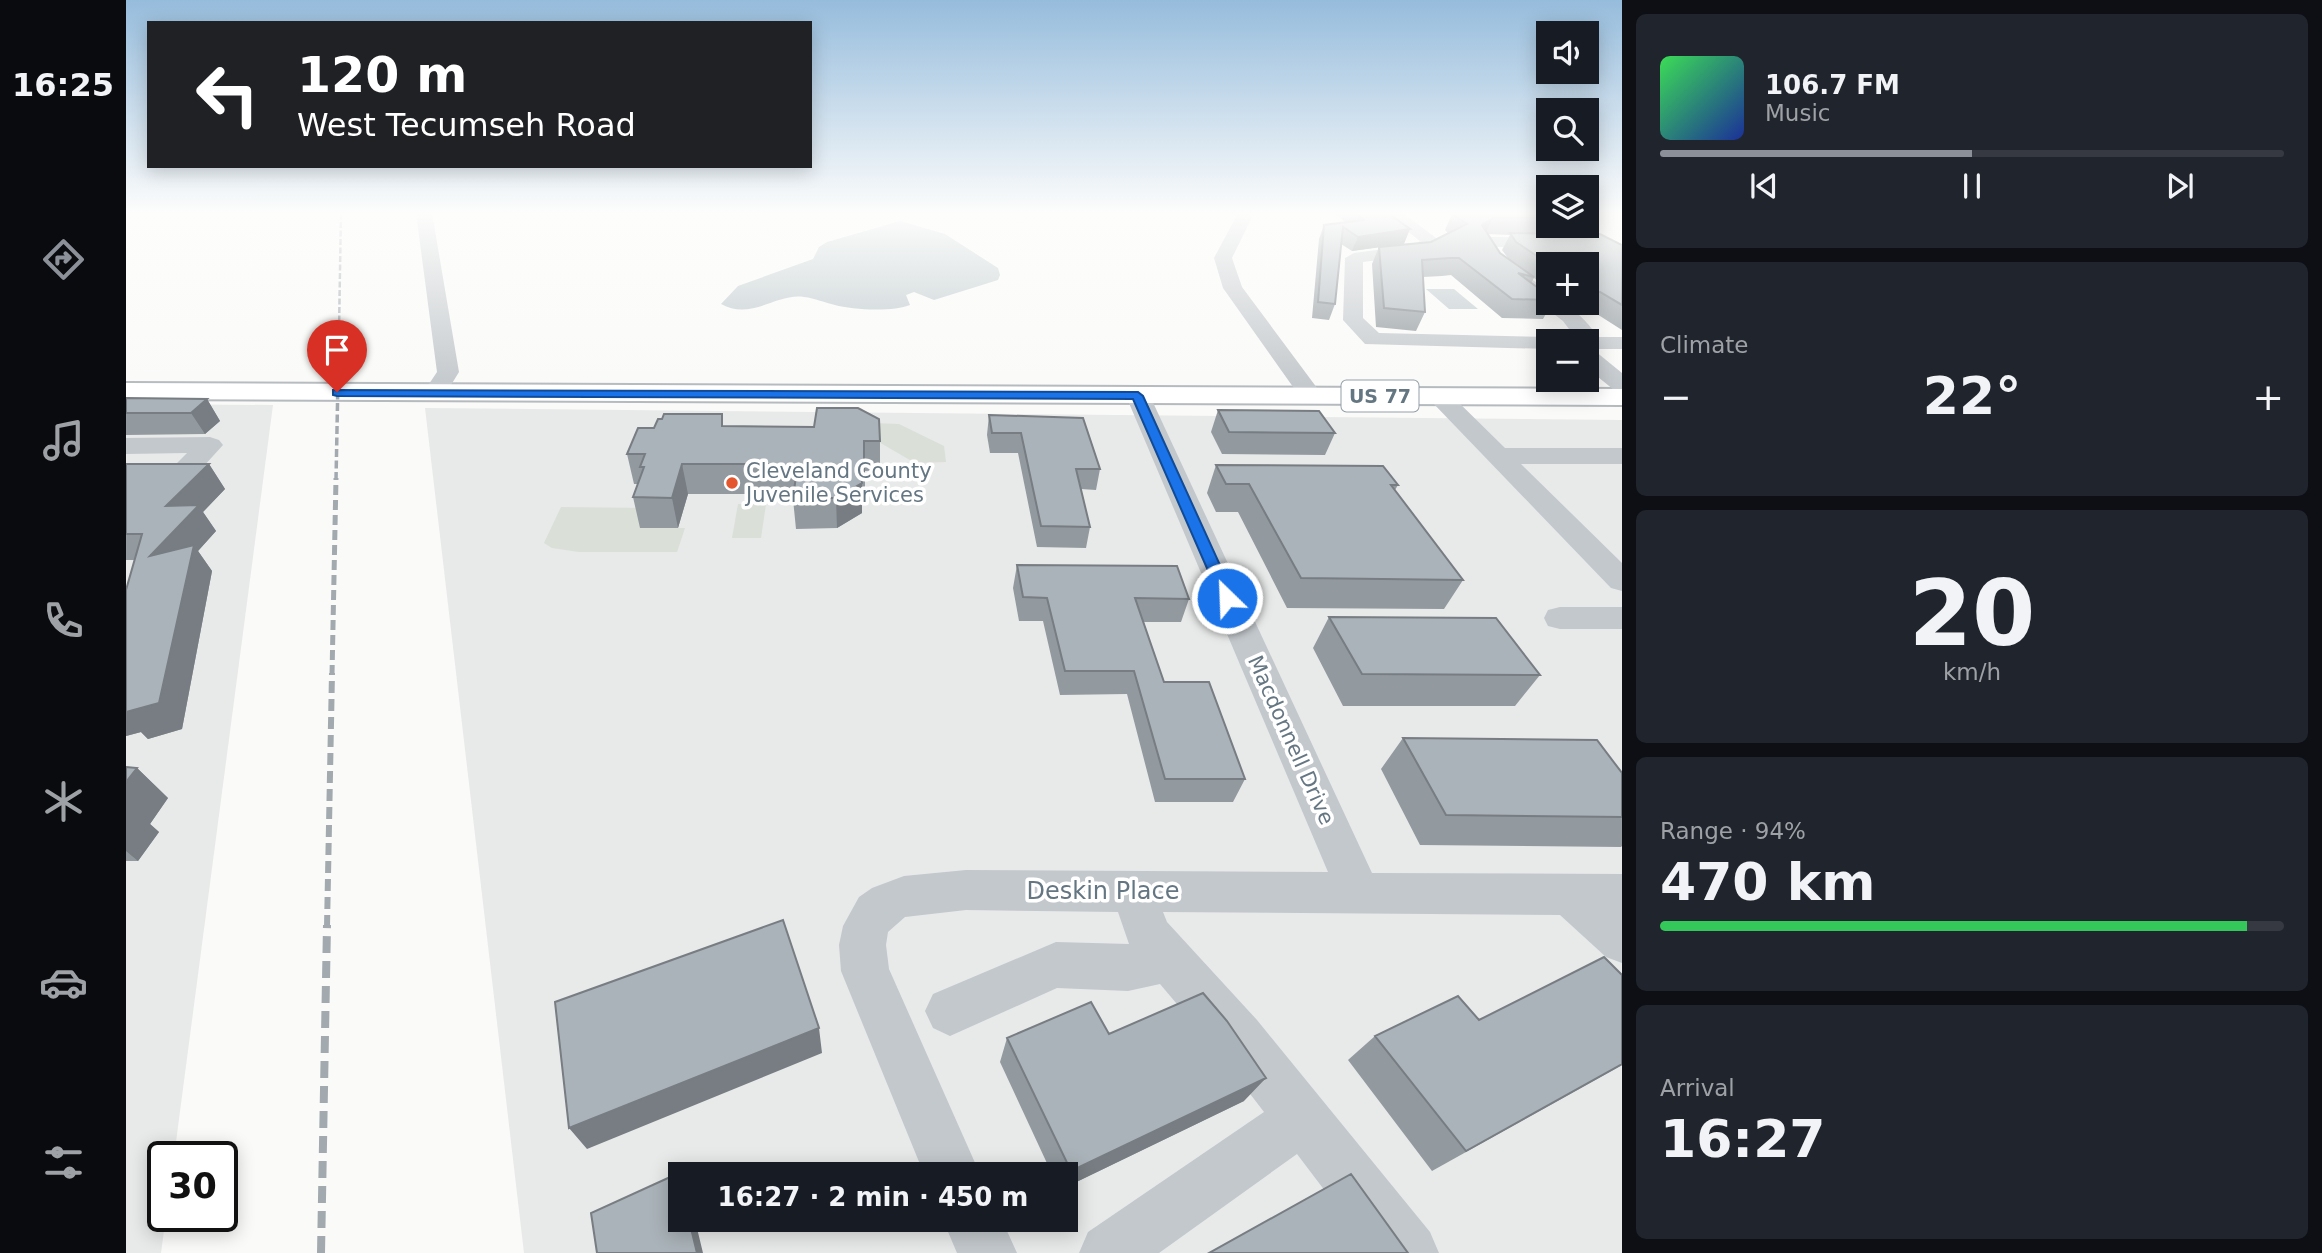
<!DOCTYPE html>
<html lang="en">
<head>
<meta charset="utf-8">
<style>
  :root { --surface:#171b24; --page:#20242c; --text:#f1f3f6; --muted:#9ea1a6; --line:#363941; --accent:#8c9099 }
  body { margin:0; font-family:"DejaVu Sans",sans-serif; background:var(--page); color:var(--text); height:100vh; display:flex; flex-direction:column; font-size:26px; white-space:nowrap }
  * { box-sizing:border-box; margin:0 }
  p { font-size:23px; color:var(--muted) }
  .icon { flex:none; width:38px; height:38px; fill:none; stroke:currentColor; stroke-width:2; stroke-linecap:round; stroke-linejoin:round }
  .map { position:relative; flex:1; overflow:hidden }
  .drawer { display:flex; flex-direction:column; gap:14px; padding:14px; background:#0d0f14; width:700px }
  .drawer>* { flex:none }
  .hud { position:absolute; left:21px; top:21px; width:665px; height:147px; border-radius:0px; box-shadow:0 4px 18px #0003; background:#202124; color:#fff; overflow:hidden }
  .controls { position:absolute; left:1410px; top:21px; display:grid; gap:14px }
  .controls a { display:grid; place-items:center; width:63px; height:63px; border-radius:0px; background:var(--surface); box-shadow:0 4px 18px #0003; font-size:35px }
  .speed { position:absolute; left:21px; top:1141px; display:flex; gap:14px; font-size:35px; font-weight:700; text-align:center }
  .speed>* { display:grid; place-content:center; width:91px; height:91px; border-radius:50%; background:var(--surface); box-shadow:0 4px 18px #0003; line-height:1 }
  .speed .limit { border:4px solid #111; border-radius:10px; background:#fff; color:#111 }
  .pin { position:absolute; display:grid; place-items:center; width:60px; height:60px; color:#fff; margin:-72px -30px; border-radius:50% 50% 50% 0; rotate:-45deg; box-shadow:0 0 7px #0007 }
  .pin .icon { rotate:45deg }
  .me { position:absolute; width:77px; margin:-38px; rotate:336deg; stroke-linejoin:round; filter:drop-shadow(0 0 5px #0008) }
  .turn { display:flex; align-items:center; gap:24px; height:147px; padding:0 35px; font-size:32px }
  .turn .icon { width:91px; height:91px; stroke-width:2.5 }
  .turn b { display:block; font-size:49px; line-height:60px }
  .big { font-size:52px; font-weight:700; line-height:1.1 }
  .drawer .tile { flex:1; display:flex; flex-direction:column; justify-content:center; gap:10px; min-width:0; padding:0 24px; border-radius:10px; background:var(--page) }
  .drawer .dial { align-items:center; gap:0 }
  .dial b { font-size:91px; line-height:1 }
  .song { display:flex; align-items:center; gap:21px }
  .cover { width:84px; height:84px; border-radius:10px; background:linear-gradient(135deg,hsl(130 70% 55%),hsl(230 70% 35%)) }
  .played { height:7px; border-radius:4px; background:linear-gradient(90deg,var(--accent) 50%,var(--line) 50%) }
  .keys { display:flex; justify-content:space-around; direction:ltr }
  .heat { display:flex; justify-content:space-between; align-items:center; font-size:38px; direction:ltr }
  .charge { height:10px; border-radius:5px; background:linear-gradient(90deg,#34c759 94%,var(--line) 0) }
  .trip { position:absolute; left:542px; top:1162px; width:410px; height:70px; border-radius:0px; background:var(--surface); box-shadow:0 4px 18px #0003; font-weight:700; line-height:70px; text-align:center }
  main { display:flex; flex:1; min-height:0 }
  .menu { display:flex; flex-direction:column; width:126px; justify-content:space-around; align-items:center; background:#090b0e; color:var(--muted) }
  .menu .icon { width:49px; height:49px }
  .menu .selected { color:var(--accent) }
  .menu b { font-size:32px; color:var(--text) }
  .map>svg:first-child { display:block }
  .built { fill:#e8e9e9; fill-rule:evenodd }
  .green { fill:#dadfd7 }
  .water { fill:#bbc7cb }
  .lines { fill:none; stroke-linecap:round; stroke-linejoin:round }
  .major-casing { stroke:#b5babe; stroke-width:4 }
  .minor { fill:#c3c8cc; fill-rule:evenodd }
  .major { fill:#fff; fill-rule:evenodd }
  .rail-far4 { stroke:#a2aab0; stroke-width:2.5; stroke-dasharray:6 2.5; stroke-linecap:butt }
  .rail-far3 { stroke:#a2aab0; stroke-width:3.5; stroke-dasharray:8 3.5; stroke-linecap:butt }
  .rail-far2 { stroke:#a2aab0; stroke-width:5; stroke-dasharray:10 5; stroke-linecap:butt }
  .rail-far1 { stroke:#a2aab0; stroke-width:6; stroke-dasharray:12 6; stroke-linecap:butt }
  .rail { stroke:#a2aab0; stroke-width:8; stroke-dasharray:17 8; stroke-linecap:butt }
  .wall { fill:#929a9f; fill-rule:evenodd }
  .shaded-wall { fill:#777d82 }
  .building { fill:#aab3b9; stroke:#777d82; stroke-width:2 }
  .route { fill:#1a73e8; stroke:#114b97; stroke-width:2 }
  .poi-dot { fill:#e4572e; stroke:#fff; stroke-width:2.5 }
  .labels { text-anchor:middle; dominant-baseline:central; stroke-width:7; stroke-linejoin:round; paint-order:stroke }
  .shield { fill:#fff; stroke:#939fa8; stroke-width:2 }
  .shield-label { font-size:19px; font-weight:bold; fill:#657683 }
  .poi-label { font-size:21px; fill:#657683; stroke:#fff; text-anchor:start }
  .street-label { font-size:21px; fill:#657683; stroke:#fff }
  .near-street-label { font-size:24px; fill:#657683; stroke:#fff }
</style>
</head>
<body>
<main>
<nav class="menu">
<b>16:25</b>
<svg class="icon selected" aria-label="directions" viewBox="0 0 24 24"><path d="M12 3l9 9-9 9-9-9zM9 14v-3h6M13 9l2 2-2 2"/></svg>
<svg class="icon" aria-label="music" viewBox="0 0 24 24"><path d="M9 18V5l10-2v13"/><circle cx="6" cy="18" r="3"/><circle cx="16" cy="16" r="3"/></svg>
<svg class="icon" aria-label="phone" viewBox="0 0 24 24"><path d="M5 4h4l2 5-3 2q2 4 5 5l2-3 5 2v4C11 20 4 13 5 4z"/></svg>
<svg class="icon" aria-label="climate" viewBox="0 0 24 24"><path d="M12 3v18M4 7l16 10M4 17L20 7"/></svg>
<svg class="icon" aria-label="car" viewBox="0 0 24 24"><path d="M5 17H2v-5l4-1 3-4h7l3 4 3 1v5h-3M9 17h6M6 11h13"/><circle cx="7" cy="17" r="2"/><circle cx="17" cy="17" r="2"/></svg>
<svg class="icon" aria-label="filters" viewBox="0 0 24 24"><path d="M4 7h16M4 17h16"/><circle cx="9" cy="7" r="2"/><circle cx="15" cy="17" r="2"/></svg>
</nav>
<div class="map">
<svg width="1496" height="1253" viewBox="0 0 1496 1253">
  <rect width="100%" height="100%" fill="#fafaf8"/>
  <!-- built -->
  <path class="built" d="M0 404 147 405 48 1157H37V1216H40L35 1253H0Z
    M299 408 1496 420V1253H398ZM555 1174H940V1220H555Z"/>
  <!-- green -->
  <path class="green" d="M747 423 773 424 818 446 820 462 789 463 746 438Z
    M612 504H640L635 538H606Z
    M435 507 521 508 515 528H559L551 552H453L426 548 418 543Z"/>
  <!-- water -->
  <path class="water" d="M774 221 819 234 872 268 874 275 872 280 808 300 788 292 780 295 784 305C768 312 726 310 709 305 699 303 689 298 678 297 650 293 625 321 595 304L612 286 687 259 693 247 701 242Z
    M1300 289H1328L1352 309H1323Z"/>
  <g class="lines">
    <defs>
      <path id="major" d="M0 383 1496 389V405L0 399Z"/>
    </defs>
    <!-- major casing -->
    <use href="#major" class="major-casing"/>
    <!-- minor -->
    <path class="minor" d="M290 213H306L333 372 317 398H301L297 393 311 372Z
      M1107 213H1123L1126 217 1106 258 1116 287 1197 396 1193 401H1177L1097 288 1088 258 1110 217Z
      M1258 213H1277L1314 241 1299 254 1237 262V318L1253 333 1423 337 1433 341H1423V349L1239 344 1217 320 1219 258 1228 253 1288 245 1294 241Z
      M1359 237 1469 238 1496 251V264L1465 248 1371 247 1380 260 1423 292V303C1444 303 1457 317 1470 334L1468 337H1496V349H1461L1469 351 1496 373V392L1488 390 1461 368V341H1437L1446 333 1437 321 1367 268 1350 242Z
      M1012 389 1020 391 1024 396 1246 873 1496 874V963L1480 957 1434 915 1037 912 1041 922 1131 1020 1304 1232 1313 1253H1246L1171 1154 1033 1253H953L962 1232 1138 1112 1095 1056 1034 984 1002 991 931 988 824 1036 807 1028 799 1011 807 994 930 942 1003 944 992 912 840 910 779 917 762 932 760 945 763 969 854 1174H798L715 971 713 945 717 926 733 897 746 888 778 876 840 870 1202 872 1000 396 1004 391Z
      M1314 390 1322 392 1379 448H1496V464H1395L1496 563V591L1485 588 1306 402 1302 397 1306 392Z
      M84 437 93 440 97 445 66 479 0 481V465H49L61 453 0 454V438Z
      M1434 607H1496V629H1434L1422 626 1418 618 1422 610Z
      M817 1220H876L891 1253H831Z"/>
    <!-- major -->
    <use href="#major" class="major"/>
    <!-- rail-far4 -->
    <path class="rail-far4" d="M213 330 215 213"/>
    <!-- rail-far3 -->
    <path class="rail-far3" d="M210 480 213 328"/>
    <!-- rail-far2 -->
    <path class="rail-far2" d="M206 675 210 478"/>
    <!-- rail-far1 -->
    <path class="rail-far1" d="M201 927 206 673"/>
    <!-- rail -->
    <path class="rail" d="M195 1253 201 925"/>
  </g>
  <!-- wall -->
  <path class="wall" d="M1209 213H1262L1278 244 1266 245 1305 242 1322 233 1319 230 1326 214 1423 215V226H1461V216L1466 219 1458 234 1496 244V330L1463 309 1435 303H1461V264H1423V289L1408 278 1405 283 1423 296V303H1426L1417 319 1376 318 1325 275 1316 276 1297 277 1299 312 1290 331 1250 327 1246 264 1253 247 1226 251 1215 244 1209 304 1203 320 1186 318 1193 239 1198 225 1220 223ZM1362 234 1384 235 1376 250 1382 258 1374 253Z
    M0 398 81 399 94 421 79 434 0 435Z
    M1092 410 1209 433 1199 455 1096 454 1085 432Z
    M863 415 974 469 970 490 955 489 964 527 960 548 911 547 892 453H864L861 435Z
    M598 426 754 441V470L739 471V505H736V513L711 528 670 529 667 499H653L652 494H562L552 528H514L507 497 512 484H508L501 454Z
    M0 464H83L99 489 77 512 90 531 72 551 86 571 56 729 22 739 15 732 0 736V590L9 560H0Z
    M1090 465 1272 485 1269 490 1337 580 1318 609 1161 608 1112 512H1090L1081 493Z
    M891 565 1063 599 1055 622H1017L1038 682 1119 779 1107 802H1029L1001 694 934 695 917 621H893L887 588Z
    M1203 617 1414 675 1389 706H1217L1187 648Z
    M1277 738 1496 773V846L1495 847 1294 845 1255 769Z
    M0 767 11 768 42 798 24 824 33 832 12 861H0Z
    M1353 1020 1496 1065 1306 1171 1222 1060 1249 1036Z
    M983 1034 1118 1101 940 1187V1174H926L874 1062 881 1038Z"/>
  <!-- shaded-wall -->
  <path class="shaded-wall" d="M1367 218 1359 234 1356 225Z
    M1284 229 1278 244 1226 251 1232 237Z
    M81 399 94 421 79 434 65 413Z
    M83 464 99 489 77 512 90 531 72 551 86 571 56 729 22 739 15 732 0 736V705L24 556 40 506Z
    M556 464 562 494 552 528 546 498Z
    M736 483V513L711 528 710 498Z
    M11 768 42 798 24 824 33 832 12 861 0 851V782Z
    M693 1028 696 1053 461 1149 443 1128Z
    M1140 1078 1118 1101 940 1187V1180L945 1171Z
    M563 1220H569L577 1253H571Z"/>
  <!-- building -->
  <path class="building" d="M1230 213H1262L1284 229 1232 237 1217 227 1209 304 1192 302 1198 225 1238 220Z
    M1326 214 1423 215V218H1367L1356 225 1374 253 1408 277 1392 273 1423 296V300L1386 299 1333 258H1324L1296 260 1299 312 1258 308 1253 247 1305 242 1341 224Z
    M1384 233 1474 234 1496 245V305L1474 292 1461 289V264H1423L1390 242Z
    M0 398 81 399 65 413H0Z
    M691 408H732L753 419 754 441H738V475H735L736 483 710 498H667L671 469H650V464H556L546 498 507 497 518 467H514L519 454H501L512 428H528L532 419H536L538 414H596V426L688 427Z
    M1092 410 1193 411 1209 433 1103 432Z
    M863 415 957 418 974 469H950L964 527 915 526 895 433H866Z
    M0 464H83L40 506 73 505 24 556 68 545 33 703 0 712V590L16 534H0Z
    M1090 465 1257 466 1272 485H1265L1337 580 1175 578 1123 484H1100Z
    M891 565 1051 566 1063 599 1009 598 1038 682H1083L1119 779H1039L1008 671H939L921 598 897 597Z
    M1203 617 1370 618 1414 675 1236 674Z
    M1277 738 1471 740 1496 773V817L1320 815Z
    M0 767 11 768 0 782Z
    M657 920 693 1028 443 1128 429 1002Z
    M1478 957 1496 975V1064L1340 1151 1249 1036 1332 996 1353 1020Z
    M1077 993 1101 1021 1140 1078 945 1171 881 1038 965 1002 983 1034Z
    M553 1173 555 1183V1220H563L571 1253H471L465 1213Z
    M1225 1174 1282 1253H1083Z"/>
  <!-- sky -->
  <linearGradient id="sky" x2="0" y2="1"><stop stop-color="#96bcdc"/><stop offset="0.55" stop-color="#fdfdfc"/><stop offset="1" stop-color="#fdfdfc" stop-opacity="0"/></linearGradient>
  <rect width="1496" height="388" fill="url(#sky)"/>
  <!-- route -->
  <path class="route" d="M207 390 1012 392 1017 396 1109 598 1101 603 1094 598 1007 399 211 396 207 395Z"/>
  <!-- markers -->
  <circle class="poi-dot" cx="606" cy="483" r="7"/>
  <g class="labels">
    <!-- shield labels -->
    <rect class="shield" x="1215.5" y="380.5" width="77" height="31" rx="5"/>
    <g class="shield-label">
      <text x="1254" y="396">US 77</text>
    </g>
    <!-- poi labels -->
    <g class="poi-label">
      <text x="620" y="471">Cleveland County<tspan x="620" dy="24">Juvenile Services</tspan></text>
    </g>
    <!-- street labels -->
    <g class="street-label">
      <text transform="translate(1165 740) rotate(66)">Macdonnell Drive</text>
    </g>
    <!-- near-street labels -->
    <g class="near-street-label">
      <text x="977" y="891">Deskin Place</text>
    </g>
  </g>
</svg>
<div class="controls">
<a><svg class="icon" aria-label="sound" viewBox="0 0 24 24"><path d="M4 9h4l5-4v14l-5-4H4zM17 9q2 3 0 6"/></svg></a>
<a><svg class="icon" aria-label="search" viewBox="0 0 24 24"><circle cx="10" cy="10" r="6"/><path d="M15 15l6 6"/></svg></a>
<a><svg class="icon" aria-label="layers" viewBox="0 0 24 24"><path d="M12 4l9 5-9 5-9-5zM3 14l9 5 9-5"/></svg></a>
<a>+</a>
<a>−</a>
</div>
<div class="speed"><div class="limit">30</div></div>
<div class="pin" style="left:211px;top:392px;background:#d93025"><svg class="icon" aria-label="arrive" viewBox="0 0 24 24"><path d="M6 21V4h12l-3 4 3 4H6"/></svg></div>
<svg class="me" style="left:1101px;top:598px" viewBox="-20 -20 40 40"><circle r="17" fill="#1a73e8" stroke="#fff" stroke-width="3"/><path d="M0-11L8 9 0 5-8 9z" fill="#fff"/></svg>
<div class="trip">16:27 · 2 min · 450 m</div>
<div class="hud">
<div class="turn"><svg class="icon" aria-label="left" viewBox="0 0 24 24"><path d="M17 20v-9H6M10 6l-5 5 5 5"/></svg><div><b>120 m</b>West Tecumseh Road</div></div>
</div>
</div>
<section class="drawer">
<div class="tile">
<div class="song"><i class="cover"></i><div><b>106.7 FM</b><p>Music</p></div></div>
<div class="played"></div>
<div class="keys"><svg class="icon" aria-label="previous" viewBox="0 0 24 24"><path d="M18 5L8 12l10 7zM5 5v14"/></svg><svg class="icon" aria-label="pause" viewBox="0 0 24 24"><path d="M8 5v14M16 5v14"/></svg><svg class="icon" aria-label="next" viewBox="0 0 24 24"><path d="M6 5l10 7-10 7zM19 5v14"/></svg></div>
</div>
<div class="tile"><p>Climate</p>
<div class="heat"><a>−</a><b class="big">22°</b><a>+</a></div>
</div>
<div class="tile dial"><b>20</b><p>km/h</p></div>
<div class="tile"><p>Range · 94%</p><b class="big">470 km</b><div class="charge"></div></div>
<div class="tile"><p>Arrival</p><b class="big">16:27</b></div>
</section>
</main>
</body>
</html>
